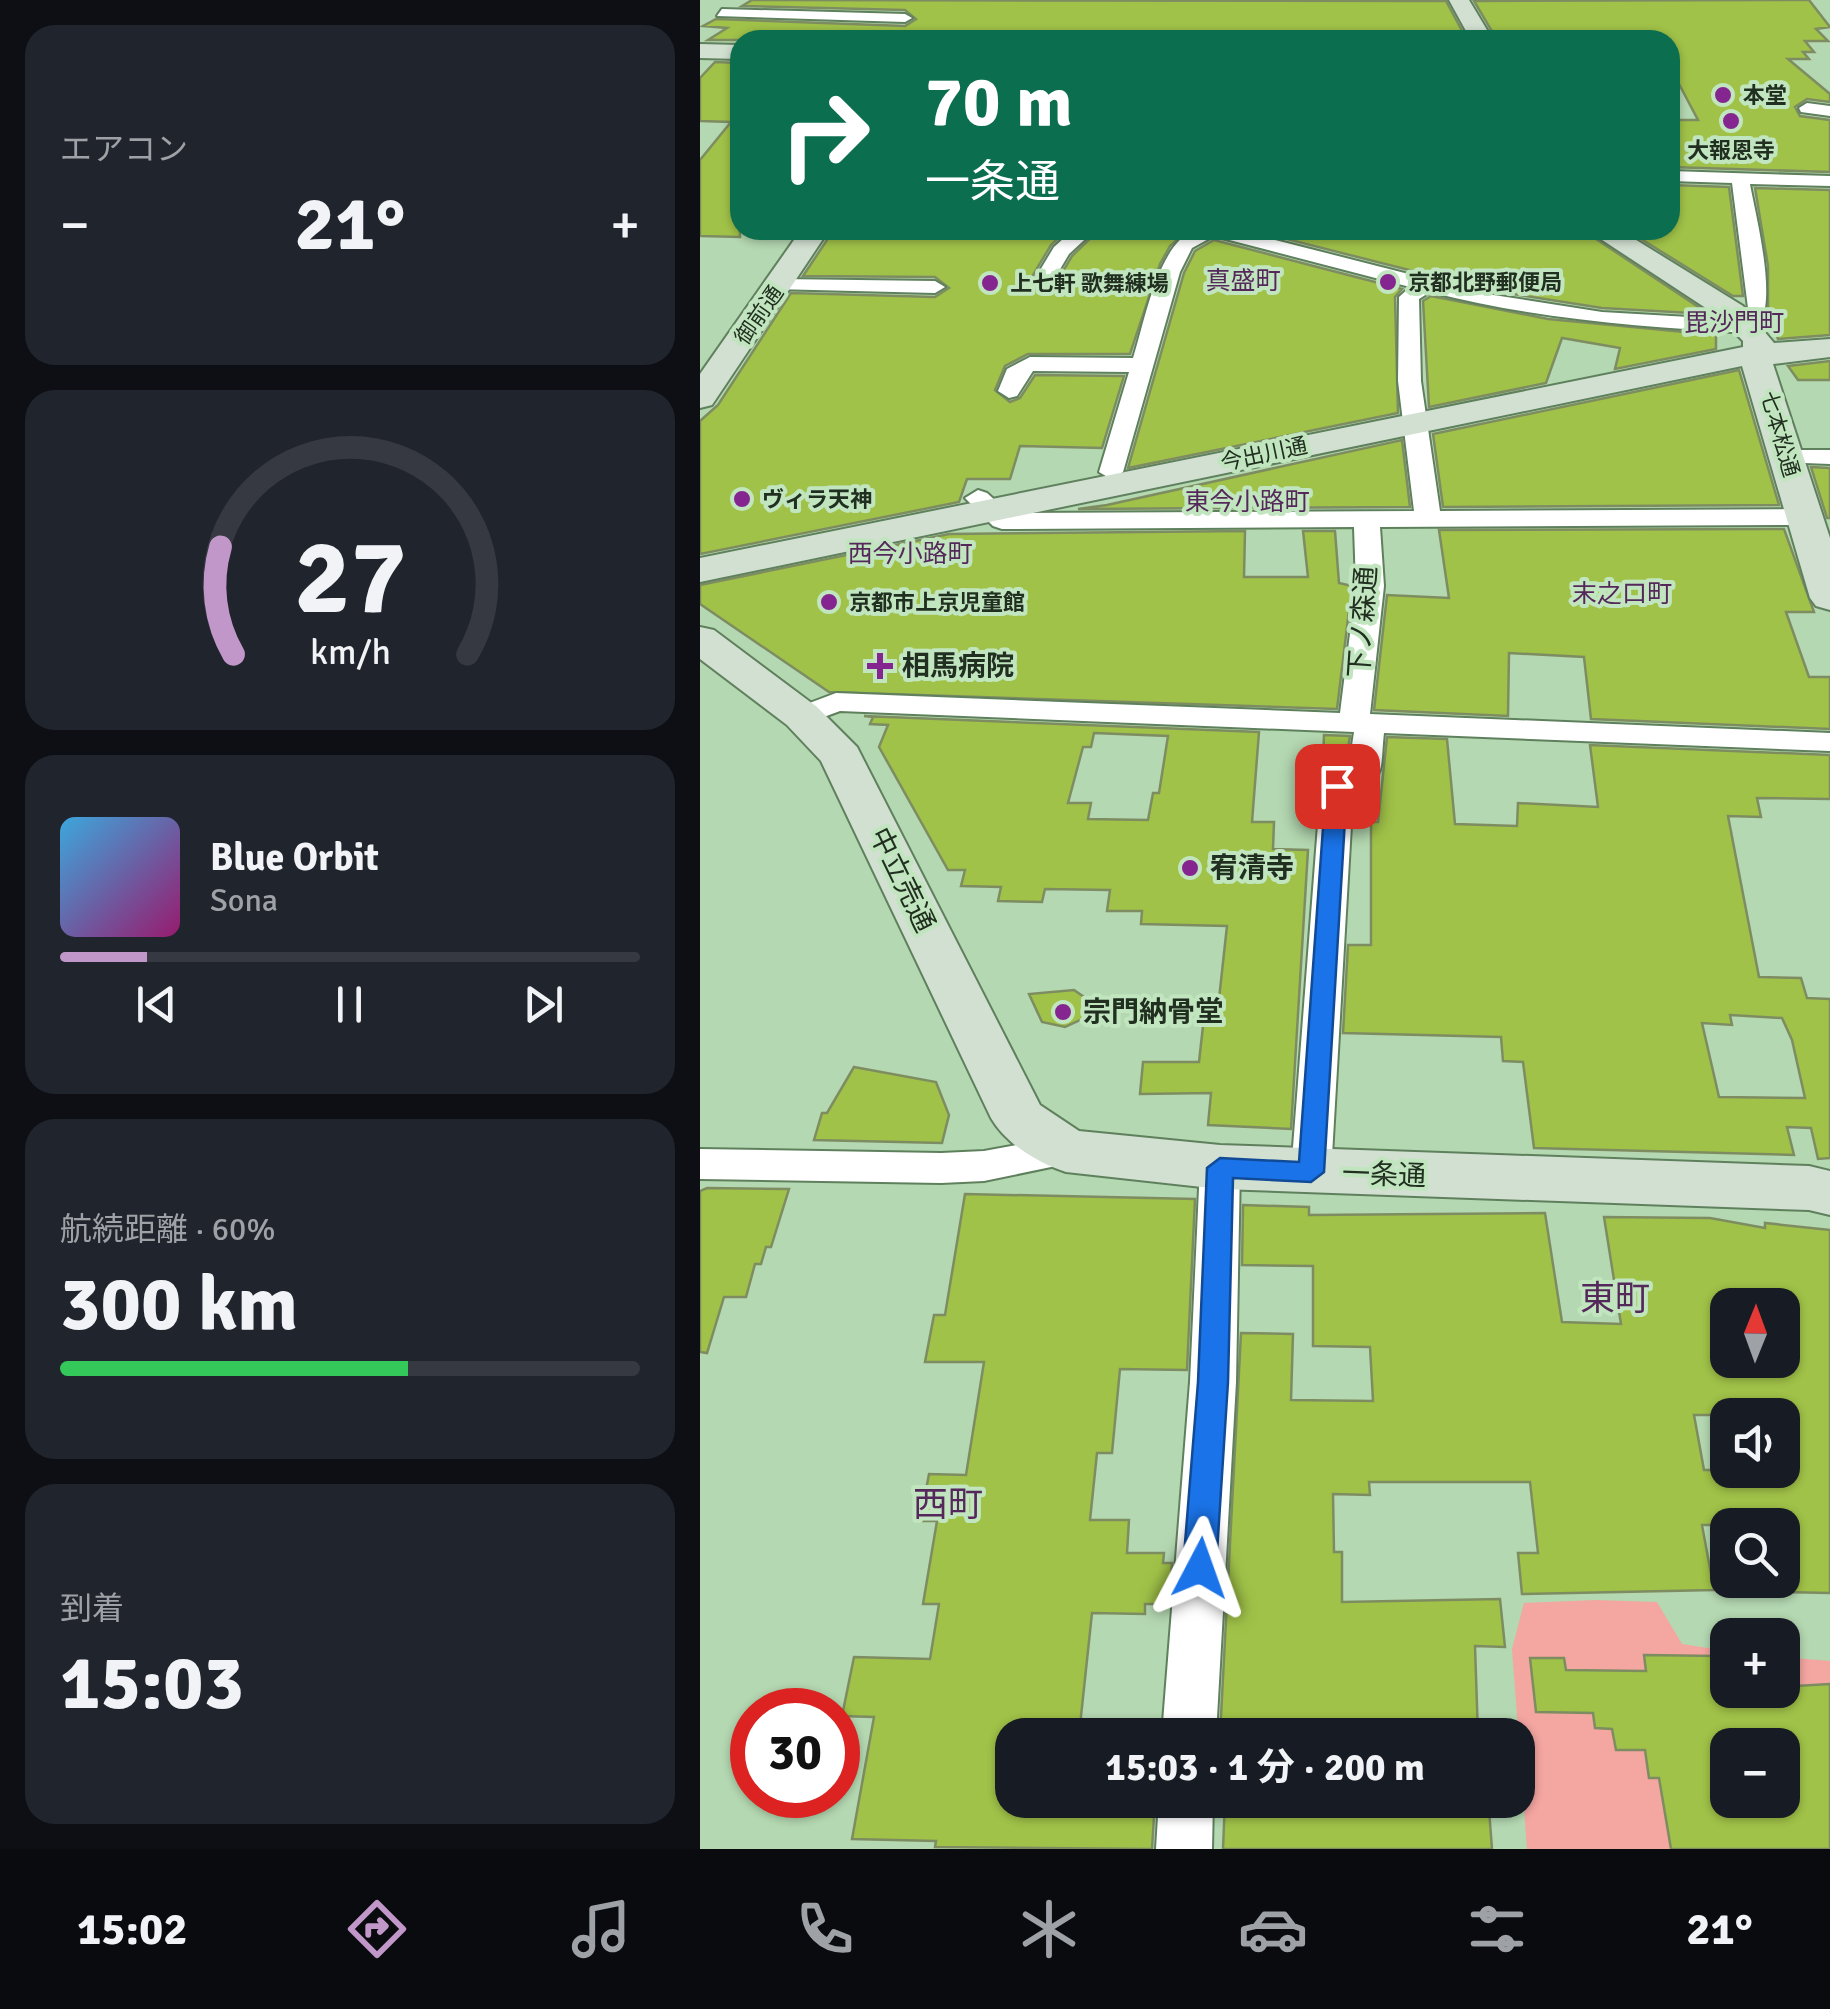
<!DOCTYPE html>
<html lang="ja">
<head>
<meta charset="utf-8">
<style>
  :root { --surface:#171b24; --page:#20242c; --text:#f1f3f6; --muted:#9ea1a6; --line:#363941; --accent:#c097c8 }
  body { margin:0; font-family:Signika,"Noto Sans JP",sans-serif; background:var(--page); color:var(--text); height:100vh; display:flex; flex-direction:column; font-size:38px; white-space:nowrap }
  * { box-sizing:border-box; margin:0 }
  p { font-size:32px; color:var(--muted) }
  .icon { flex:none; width:55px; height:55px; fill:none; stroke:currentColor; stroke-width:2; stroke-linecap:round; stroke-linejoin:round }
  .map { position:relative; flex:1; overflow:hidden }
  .side { display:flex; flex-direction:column; gap:25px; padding:25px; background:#0d0f14; width:700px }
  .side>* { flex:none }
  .guide { position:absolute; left:30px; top:30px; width:950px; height:210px; border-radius:30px; box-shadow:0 2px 8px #0004; background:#0b6e4f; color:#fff; overflow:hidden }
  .needle { width:65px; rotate:1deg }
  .buttons { position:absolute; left:1010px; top:1288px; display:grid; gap:20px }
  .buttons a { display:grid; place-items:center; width:90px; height:90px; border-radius:20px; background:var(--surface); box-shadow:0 2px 8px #0004; font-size:50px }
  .speed { position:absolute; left:30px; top:1688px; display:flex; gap:20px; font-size:50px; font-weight:700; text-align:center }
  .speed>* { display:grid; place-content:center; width:130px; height:130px; border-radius:50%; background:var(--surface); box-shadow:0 2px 8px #0004; line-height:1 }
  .speed .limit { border:15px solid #d22; background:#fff; color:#111 }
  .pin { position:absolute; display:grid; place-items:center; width:85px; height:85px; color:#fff; margin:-42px; border-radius:20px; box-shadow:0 5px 15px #0006 }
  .me { position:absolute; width:110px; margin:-55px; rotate:4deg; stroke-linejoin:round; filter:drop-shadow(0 0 8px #0008) }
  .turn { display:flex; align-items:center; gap:35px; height:210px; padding:0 30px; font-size:45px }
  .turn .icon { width:130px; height:130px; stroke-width:2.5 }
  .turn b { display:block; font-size:70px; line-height:85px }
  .big { font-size:75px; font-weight:700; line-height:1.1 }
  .side .card { flex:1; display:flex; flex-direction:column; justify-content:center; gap:15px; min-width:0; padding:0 35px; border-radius:30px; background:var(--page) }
  .side .dial { align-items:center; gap:0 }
  .dial svg { height:260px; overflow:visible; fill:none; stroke:var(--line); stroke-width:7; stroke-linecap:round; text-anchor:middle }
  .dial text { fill:var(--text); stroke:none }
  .song { display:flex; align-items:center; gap:30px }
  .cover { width:120px; height:120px; border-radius:15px; background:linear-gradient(135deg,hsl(200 70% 55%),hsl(320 70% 35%)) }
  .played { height:10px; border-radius:5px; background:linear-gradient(90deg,var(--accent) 15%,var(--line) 15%) }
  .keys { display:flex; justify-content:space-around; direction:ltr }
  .heat { display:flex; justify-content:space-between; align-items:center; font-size:55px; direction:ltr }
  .charge { height:15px; border-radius:8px; background:linear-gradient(90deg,#34c759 60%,var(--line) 0) }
  .trip { position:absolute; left:295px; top:1718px; width:540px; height:100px; border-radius:30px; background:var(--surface); box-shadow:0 2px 8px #0004; font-weight:700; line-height:100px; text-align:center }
  .menu { display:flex; height:160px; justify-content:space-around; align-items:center; background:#090b0e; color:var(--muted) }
  .menu .icon { width:70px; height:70px }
  .menu .selected { color:var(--accent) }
  .menu b { font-size:45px; color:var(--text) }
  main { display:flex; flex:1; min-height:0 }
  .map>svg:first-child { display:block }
  .green { fill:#f4a6a1; fill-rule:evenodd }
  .building { fill:#a0c248; stroke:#7e8d61; stroke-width:2.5; fill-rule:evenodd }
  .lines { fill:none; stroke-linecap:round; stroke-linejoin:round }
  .street-casing { stroke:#5f805d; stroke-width:4 }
  .secondary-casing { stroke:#5f805d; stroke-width:4 }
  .street { fill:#fff; fill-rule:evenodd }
  .secondary { fill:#d2e0d1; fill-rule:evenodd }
  .route { fill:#1a73e8; stroke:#114b97; stroke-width:2.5 }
  .poi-dot { fill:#852690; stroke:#c1e5be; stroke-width:4 }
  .labels { text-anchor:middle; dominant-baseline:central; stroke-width:8; stroke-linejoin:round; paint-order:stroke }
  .far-poi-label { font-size:22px; font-weight:bold; fill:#212f20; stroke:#c1e5be; text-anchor:start }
  .far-street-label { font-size:22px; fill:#212f20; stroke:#c1e5be }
  .far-neighbourhood-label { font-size:25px; fill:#55285b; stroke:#c1e5be }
  .street-label { font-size:28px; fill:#212f20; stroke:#c1e5be }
  .poi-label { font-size:28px; font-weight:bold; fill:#212f20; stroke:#c1e5be; text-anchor:start }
  .near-neighbourhood-label { font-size:35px; fill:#55285b; stroke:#c1e5be }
</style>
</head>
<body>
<main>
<section class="side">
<div class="card"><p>エアコン</p>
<div class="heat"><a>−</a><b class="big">21°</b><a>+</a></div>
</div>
<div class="card dial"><svg viewBox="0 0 100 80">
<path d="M14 69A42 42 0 1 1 86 69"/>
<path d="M14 69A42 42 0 0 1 10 36" stroke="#c097c8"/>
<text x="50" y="56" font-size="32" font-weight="700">27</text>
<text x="50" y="72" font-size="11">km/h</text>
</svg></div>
<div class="card">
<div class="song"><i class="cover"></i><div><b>Blue Orbit</b><p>Sona</p></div></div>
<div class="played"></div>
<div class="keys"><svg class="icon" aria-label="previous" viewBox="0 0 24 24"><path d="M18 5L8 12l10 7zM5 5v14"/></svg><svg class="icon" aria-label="pause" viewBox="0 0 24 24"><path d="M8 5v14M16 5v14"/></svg><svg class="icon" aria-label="next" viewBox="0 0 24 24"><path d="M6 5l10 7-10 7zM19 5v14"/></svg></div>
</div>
<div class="card"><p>航続距離 · 60%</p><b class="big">300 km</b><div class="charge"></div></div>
<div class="card"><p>到着</p><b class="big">15:03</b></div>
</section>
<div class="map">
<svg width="1130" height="1849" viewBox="0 0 1130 1849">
  <rect width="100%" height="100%" fill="#b4d8b1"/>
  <!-- green -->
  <path class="green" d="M896 1600 957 1602 982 1644 1027 1651 1028 1690H1082L1083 1657 1130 1661V1849H827L812 1649 824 1603ZM1028 1745H1082V1800H1028Z"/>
  <!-- building -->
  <path class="building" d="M52 0 746 1 767 40H8L27 28 3 26 16 19 205 26 216 19 205 10 42 6Z
    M1109 0 1130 27 1116 29 1128 41H1105L1114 52H1103L1109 59H1088L1130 94V102L1107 99 1095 107 1100 116 1130 120V172L970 167V120H998L970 67V40H797L774 1Z
    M15 62 40 63V237L0 236V160L31 122 0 121V78Z
    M970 185 1029 187 1043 296H1033L941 239 943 230H970Z
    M1055 188 1130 190V335L1078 339 1068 313V266Z
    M161 230H367L351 245 330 280 336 290 353 288 372 256 399 230H488L470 246 460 264 430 354H328L305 366 295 390 310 402 320 398 335 375 424 376 402 448 320 446 310 479H267L259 502 0 554V421L18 405 91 293 235 297 249 288 235 277 103 276 129 237H157Z
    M551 230 884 231 1009 314 902 308 788 290Z
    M514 240 702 289 695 297 698 413 428 468 484 273 495 251Z
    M731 296 848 319 1016 335V349L915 369 920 348 862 338 846 383 729 407 723 301Z
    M1130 361V380H1098L1088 366Z
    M1039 370 1079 505 743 507 733 434Z
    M702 440 710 507 378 509 407 505Z
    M1111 467 1130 468V518H1127Z
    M1084 529 1114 612H1086L1109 677H1130V729L891 719 884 657 809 653 808 716 674 710 687 595 749 598 739 530Z
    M545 531 544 577H608L603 531H635L639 583 652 586 637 709 129 692 0 604V585L249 534Z
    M164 716 559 732 552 822H574L573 849 608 850 591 1129 508 1125 511 1093 440 1094 443 1062H499L506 999H519L527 926 441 924 442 911H407L410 890 345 889 342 902 298 901 301 887 261 886 265 870H248L179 747 188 725 170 724 173 717ZM394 733 468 736 459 793H453L448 820 388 819 391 803H368L383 747H391Z
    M624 735 650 736 646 760 623 759Z
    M687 737 747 739 755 824 817 826 818 803 898 807 890 745 1130 755V799L1057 798 1061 817 1028 816 1059 977 1101 978 1107 998 1130 999V1158L1118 1159 1111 1128 1087 1127 1094 1155 834 1148 823 1062 803 1061 801 1037 643 1033 648 945H671V822H678ZM1030 1015 1082 1018 1092 1040 1105 1098 1019 1097 1002 1023 1032 1025Z
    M374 990 390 1001 387 1017 365 1027 342 1022 329 994Z
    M154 1067 236 1082 249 1115 242 1143 114 1140 122 1113H127Z
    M7 1188 89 1189 71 1247H66L61 1264H55L46 1297H24L7 1353 0 1352V1191Z
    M265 1194 495 1199 487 1370 420 1369 412 1453H397L390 1520H429L427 1553H464L463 1563H472L469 1604H445V1614L392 1613 379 1735H312V1800H455L452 1849 235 1847 236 1841 152 1839 174 1717 142 1716 154 1657 230 1659 239 1604H223L237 1521H220L229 1474 266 1475 284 1362H225L234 1315H245Z
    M543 1205 609 1207V1215L845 1213 862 1322 921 1324 904 1217 1010 1218 1065 1228V1223L1130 1230V1593L1082 1592V1525H1002L1014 1590 822 1594 818 1553H838L830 1482H669L670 1495 633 1494 634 1552H642V1602L800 1599 805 1647 775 1646 778 1735H520L541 1333 593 1334 591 1400 673 1401 670 1347 613 1346V1266L542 1265ZM1028 1305H1082V1360H1028ZM994 1415H1082V1470H1004Z
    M944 1655 1017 1656 1019 1667H1028V1690L1130 1684V1849H971L959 1778H949L945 1750H916L912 1729 895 1728 893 1713 836 1712 830 1658H864L866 1670 946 1671ZM1028 1745H1082V1800H1028Z
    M525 1800 789 1809 792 1849H523Z"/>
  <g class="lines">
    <defs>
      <path id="street" d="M22 9 205 14 212 18 205 22 17 16Z
        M1107 103 1130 106V116L1101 112 1099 108Z
        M970 171 1130 176V186L1050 184C1055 214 1085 324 1048 333 940 327 835 319 730 292L719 299 721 381 740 511 1103 509 1116 517 1103 525 680 527 684 586 670 714 1130 733V751L684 733C680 766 687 781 653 791L631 1173 625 1184 611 1188 597 1184 591 1173 621 786 626 779 648 772 654 732 140 711 102 725 87 716 91 710 136 693 640 713 656 586 654 527 302 529 293 526 265 498 278 490 287 493 309 513 714 511 698 381 699 297 710 287 514 236 492 248 480 272 423 472 411 479 399 472 429 372 333 371 317 396 309 398 298 391 307 369 330 357 433 358C444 325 459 238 497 230 508 227 524 230 536 230L787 294 902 312 1041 320 1048 308 1032 183 970 181Z
        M373 230H395L369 254 350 286H336L333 282 354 247Z
        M80 279 235 281 245 287 235 293 73 289V281Z
        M1088 450H1130V464L1079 462 1076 457Z
        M366 1136 380 1141 386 1151 380 1161 284 1181 241 1183 0 1179V1149L241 1153 284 1151Z
        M520 1152 534 1156 540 1167 536 1382 516 1735H462L490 1382 500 1167 506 1156Z
        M459 1800H513L512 1849H456Z"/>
      <path id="secondary" d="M749 0H769L793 40H771Z
        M0 44 40 45V59L0 58Z
        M101 230H129L12 405 0 408V374Z
        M887 230H920L1043 306 1074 343 1130 339V357L1073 364 1130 538V610L1116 606 1110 598 1042 366 0 582V558L1043 347V341L1021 318Z
        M0 627 14 630 117 707 157 747 340 1105 379 1131 520 1145 1109 1166 1130 1171V1215L1109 1210 520 1189 366 1172C338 1163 306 1144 291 1118L121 761 87 725 0 659Z"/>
    </defs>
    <!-- street casing -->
    <use href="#street" class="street-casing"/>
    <!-- secondary casing -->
    <use href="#secondary" class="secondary-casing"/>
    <!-- street -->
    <use href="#street" class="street"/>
    <!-- secondary -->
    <use href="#secondary" class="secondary"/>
  </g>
  <!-- route -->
  <path class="route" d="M637 780 647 786 624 1172 611 1182 533 1178 528 1382 516 1568 511 1578 500 1583 488 1578 483 1568 498 1382 507 1168 520 1158 599 1162 626 786Z"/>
  <!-- markers -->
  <g class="poi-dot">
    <circle cx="1023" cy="95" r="10"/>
    <circle cx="1031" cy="121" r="10"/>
    <circle cx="688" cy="282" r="10"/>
    <circle cx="290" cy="283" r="10"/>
    <circle cx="42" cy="499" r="10"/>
    <circle cx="129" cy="602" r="10"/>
    <path d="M175 651h10v10h10v10h-10v10h-10v-10h-10v-10h10z"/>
    <circle cx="490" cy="868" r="10"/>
    <circle cx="363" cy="1012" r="10"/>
  </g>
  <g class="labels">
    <!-- far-poi labels -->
    <g class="far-poi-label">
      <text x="1043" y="95">本堂</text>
      <text x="1031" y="150" text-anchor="middle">大報恩寺</text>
      <text x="708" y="282">京都北野郵便局</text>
      <text x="310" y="283">上七軒 歌舞練場</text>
      <text x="62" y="499">ヴィラ天神</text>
      <text x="149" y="602">京都市上京児童館</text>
    </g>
    <!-- far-street labels -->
    <g class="far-street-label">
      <text transform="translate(59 315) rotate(-55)">御前通</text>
      <text transform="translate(1080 434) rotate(74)">七本松通</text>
      <text transform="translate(564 454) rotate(-12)">今出川通</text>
    </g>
    <!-- far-neighbourhood labels -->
    <g class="far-neighbourhood-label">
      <text x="543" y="280">真盛町</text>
      <text x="1034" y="322">毘沙門町</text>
      <text x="547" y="501">東今小路町</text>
      <text x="210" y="553">西今小路町</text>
      <text x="922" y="593">末之口町</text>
    </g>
    <!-- street labels -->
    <g class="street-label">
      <text transform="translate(663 622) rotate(-86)">下ノ森通</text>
      <text transform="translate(202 880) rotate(64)">中立売通</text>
      <text transform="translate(684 1175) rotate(2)">一条通</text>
    </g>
    <!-- poi labels -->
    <g class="poi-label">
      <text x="202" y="666">相馬病院</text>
      <text x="510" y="868">宥清寺</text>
      <text x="383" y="1012">宗門納骨堂</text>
    </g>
    <!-- near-neighbourhood labels -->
    <g class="near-neighbourhood-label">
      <text x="915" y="1298">東町</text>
      <text x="248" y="1504">西町</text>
    </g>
  </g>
</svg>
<div class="buttons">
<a><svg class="needle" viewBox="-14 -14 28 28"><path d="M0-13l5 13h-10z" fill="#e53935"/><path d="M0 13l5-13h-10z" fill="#9ea1a6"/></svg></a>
<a><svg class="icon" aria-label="sound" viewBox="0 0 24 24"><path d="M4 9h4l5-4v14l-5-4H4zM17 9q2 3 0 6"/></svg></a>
<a><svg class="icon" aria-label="search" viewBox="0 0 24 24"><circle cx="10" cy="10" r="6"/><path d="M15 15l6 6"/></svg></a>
<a>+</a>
<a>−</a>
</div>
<div class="speed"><div class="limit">30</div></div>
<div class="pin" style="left:637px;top:786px;background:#d93025"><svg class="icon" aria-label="arrive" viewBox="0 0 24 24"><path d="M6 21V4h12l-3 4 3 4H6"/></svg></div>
<svg class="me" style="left:500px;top:1568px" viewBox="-20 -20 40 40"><path d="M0-17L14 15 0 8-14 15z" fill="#1a73e8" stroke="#fff" stroke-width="4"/></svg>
<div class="trip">15:03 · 1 分 · 200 m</div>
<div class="guide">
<div class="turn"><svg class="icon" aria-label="right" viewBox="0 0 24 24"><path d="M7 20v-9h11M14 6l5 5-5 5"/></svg><div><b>70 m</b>一条通</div></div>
</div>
</div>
</main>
<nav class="menu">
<b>15:02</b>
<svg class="icon selected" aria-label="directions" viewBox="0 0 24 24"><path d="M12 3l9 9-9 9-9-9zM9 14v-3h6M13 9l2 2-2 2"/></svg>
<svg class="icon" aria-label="music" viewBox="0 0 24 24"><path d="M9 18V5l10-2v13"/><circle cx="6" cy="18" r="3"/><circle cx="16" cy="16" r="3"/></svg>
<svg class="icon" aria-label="phone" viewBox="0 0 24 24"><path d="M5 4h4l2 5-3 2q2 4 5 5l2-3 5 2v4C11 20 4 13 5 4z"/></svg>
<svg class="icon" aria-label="climate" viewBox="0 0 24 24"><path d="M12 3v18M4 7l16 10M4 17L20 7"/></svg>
<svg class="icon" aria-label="car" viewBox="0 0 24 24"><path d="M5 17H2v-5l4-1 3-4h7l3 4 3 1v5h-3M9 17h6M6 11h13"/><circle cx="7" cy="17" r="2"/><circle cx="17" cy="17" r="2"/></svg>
<svg class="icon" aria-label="filters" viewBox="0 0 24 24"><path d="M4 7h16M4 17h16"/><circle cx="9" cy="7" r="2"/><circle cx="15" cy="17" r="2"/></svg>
<b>21°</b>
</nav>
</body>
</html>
